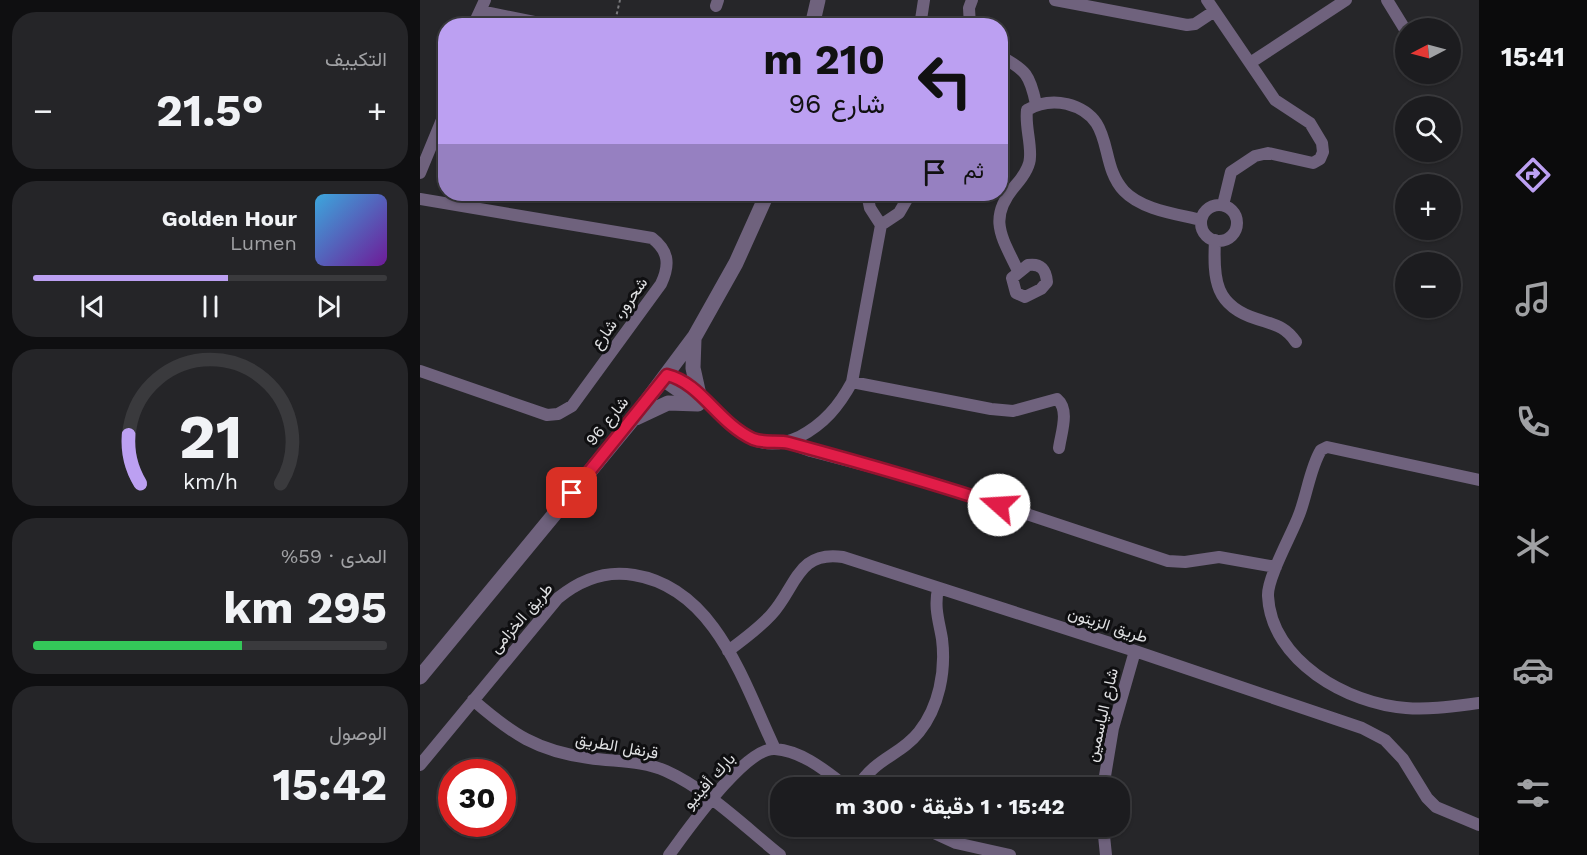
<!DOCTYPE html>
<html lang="ar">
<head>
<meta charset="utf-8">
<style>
  :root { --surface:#1c1c1f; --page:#252528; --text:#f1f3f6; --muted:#a0a1a4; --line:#3a3a3d; --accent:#bca0f2 }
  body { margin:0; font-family:"Work Sans",Vazirmatn,sans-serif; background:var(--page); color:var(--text); direction:rtl; height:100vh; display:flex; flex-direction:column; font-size:22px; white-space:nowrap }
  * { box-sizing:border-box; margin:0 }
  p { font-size:20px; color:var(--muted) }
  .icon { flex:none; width:33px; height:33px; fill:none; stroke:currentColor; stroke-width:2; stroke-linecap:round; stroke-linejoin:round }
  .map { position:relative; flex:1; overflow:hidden; direction:ltr }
  .drawer { display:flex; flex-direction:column; gap:12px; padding:12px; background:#0f0f11; width:420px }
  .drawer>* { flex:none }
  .hud { position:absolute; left:18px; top:18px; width:570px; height:183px; border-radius:24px; box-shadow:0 2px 4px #0004,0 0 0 2px var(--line); direction:rtl; background:#bca0f2; color:#111; overflow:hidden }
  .needle { width:39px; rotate:264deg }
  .tools { position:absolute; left:975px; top:18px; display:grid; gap:12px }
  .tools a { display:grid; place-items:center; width:66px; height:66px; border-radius:50%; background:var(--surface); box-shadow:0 2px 4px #0004,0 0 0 2px var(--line); font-size:30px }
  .speed { position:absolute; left:18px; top:759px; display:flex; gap:12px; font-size:30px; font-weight:700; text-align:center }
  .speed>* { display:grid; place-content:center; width:78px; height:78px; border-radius:50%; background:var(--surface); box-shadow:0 2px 4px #0004,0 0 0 2px var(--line); line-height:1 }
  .speed .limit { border:9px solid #d22; background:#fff; color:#111 }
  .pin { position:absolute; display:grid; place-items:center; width:51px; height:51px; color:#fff; margin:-26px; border-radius:12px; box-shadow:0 3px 9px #0006 }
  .me { position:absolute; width:66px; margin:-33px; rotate:289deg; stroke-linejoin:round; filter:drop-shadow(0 0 4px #0008) }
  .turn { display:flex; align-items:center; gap:21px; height:126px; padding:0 24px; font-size:27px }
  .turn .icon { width:78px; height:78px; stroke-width:2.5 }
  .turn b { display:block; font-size:42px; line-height:51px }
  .then { display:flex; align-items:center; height:57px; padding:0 24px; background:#0003; gap:12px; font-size:22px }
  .big { font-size:45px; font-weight:700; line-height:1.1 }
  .drawer .card { flex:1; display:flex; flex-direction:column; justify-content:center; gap:9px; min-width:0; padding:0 21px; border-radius:24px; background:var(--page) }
  .drawer .dial { align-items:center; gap:0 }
  .dial svg { height:156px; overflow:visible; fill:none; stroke:var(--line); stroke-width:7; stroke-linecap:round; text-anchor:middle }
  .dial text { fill:var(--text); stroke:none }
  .song { display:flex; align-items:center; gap:18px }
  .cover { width:72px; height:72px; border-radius:9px; background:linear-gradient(135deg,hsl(200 70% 55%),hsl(280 70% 35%)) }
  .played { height:6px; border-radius:3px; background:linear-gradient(90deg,var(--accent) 55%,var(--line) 55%) }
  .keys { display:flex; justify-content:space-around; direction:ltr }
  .heat { display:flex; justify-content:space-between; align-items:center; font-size:33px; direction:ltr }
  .charge { height:9px; border-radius:4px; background:linear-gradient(90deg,#34c759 59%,var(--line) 0) }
  .trip { position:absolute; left:350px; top:777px; width:360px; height:60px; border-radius:24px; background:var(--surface); box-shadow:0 2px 4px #0004,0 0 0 2px var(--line); font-weight:700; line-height:60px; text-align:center; direction:rtl }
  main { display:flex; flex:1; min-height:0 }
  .tabs { display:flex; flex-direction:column; width:108px; justify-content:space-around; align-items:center; background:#0b0b0c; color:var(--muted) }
  .tabs .icon { width:42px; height:42px }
  .tabs .active { color:var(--accent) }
  .tabs b { font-size:27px; color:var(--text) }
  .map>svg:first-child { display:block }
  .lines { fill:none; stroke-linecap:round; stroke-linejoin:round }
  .path { stroke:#79797c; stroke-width:2; stroke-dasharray:3 3; stroke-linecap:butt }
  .minor { stroke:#6f627d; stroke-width:12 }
  .tertiary { stroke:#6f627d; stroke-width:15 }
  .route-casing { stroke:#92132f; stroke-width:15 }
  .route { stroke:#e11d48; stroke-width:10 }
  .labels { text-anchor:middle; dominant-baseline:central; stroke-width:6; stroke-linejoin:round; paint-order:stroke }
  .street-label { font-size:16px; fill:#e0e1e3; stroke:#0f0f11 }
</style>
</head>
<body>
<main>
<nav class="tabs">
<b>15:41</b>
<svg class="icon active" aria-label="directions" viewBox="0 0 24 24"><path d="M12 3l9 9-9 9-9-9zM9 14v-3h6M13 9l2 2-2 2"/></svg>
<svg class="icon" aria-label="music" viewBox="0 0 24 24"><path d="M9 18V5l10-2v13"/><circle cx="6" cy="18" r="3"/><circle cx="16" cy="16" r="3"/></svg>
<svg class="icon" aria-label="phone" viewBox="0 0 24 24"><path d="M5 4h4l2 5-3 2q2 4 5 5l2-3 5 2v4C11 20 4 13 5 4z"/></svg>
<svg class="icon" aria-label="climate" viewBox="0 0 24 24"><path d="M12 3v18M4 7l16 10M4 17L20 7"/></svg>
<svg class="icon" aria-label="car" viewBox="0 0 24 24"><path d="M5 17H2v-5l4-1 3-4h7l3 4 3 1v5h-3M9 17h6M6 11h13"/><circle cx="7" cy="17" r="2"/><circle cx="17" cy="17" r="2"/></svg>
<svg class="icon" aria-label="filters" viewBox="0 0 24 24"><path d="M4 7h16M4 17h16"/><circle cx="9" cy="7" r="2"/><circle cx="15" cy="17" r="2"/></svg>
</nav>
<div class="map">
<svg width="1059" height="855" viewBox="0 0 1059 855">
  <rect width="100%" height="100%" fill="#262629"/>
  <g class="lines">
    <!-- path -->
    <path class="path" d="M194 26 200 0"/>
    <!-- minor -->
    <path class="minor" d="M635 0 767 25 775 24 793 12
      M787 0 855 100 890 123 902 143 903 152 900 159 893 163 848 153 835 156 811 172 803 205
      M967 0 986 31
      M296 6 298 0
      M60 11 134 26
      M53 26 65 0
      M500 26 504 0
      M550 26 549 8 552 0
      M580 56C606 70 610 75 616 104
      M830 63 926 0
      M0 173 26 110
      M447 194 450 208 461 225
      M0 199 232 238C249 251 250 265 241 284L152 406 138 414 127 415 0 371
      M781 223a18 18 0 1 1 36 0a18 18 0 1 1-36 0Z
      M795 240C793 280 795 306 837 319 855 325 865 326 876 342
      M608 265C621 263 626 270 627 282L621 289 605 297 596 293 592 278Z
      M598 271C582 237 567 219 595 186 602 178 610 167 610 157 611 141 605 126 607 110 619 103 633 101 647 104 697 117 677 162 704 191 722 210 757 214 781 220
      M247 375C295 386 315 467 379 437 404 424 419 406 432 382L461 225 479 213 490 194
      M242 380 275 403
      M432 382 571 409 593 411 637 399C650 410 641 433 639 448
      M366 442 391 451 516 484 748 561 765 562 799 557 856 567
      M1059 480 907 447 901 450C890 468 887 495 879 515 872 534 847 578 848 596 851 661 928 704 986 708 1010 710 1035 706 1059 703
      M308 651C323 640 339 628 351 615 376 588 377 550 423 557L715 651 942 728 965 740 983 759 1007 798 1016 807 1059 825
      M53 700C92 734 117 751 169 758 195 762 222 760 246 771 288 790 325 827 360 855
      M0 765 138 598C160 580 186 570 214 575 296 588 324 684 355 749
      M437 788C456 757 480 756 499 732 519 707 526 671 522 639 519 621 514 608 518 589
      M683 788 693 728 715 651
      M499 826 536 843 590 855
      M683 826 686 855
      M249 855C267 831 325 747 355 749 383 751 407 772 428 788"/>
    <!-- tertiary -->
    <path class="tertiary" d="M392 26 398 0
      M274 339 273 368 279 395
      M216 418 248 403 278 404
      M0 677 213 419 275 336 316 263 347 194"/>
  </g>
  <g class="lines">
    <defs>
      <path id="route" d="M152 493 247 375C281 383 298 423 333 439 346 444 357 440 369 443 439 462 510 482 579 505"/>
    </defs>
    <!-- route casing -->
    <use href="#route" class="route-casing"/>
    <!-- route -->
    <use href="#route" class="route"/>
  </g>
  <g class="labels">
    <!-- street labels -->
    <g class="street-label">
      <text transform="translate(199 313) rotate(-54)">شحرور، شارع</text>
      <text transform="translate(187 421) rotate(-51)">شارع 96</text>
      <text transform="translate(101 618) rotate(-49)">طريق الخزامى</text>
      <text transform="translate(688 625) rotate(18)">طريق الزيتون</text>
      <text transform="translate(682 715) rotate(-77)">شارع الياسمين</text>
      <text transform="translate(197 746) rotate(10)">قرنفل الطريق</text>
      <text transform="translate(289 781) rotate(-48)">بارك أفينيو</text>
    </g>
  </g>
</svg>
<div class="tools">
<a><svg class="needle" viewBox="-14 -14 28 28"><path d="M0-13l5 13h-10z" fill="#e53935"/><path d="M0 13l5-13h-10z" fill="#a0a1a4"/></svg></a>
<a><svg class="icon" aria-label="search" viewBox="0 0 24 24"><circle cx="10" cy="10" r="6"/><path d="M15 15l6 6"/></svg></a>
<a>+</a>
<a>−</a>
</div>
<div class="speed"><div class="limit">30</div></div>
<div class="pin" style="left:152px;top:493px;background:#d93025"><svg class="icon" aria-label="arrive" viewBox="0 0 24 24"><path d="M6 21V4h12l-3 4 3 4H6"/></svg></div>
<svg class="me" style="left:579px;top:505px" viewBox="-20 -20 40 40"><circle r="19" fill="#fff"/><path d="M0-13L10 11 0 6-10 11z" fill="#e11d48"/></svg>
<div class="trip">15:42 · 1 دقيقة · 300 m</div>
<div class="hud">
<div class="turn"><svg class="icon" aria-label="left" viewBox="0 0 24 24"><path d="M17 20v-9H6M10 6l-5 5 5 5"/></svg><div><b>210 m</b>شارع 96</div></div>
<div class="then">ثم<svg class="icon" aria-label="arrive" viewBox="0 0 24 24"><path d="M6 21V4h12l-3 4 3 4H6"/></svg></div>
</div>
</div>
<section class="drawer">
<div class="card"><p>التكييف</p>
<div class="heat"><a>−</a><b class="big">21.5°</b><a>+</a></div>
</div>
<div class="card">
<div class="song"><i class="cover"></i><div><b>Golden Hour</b><p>Lumen</p></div></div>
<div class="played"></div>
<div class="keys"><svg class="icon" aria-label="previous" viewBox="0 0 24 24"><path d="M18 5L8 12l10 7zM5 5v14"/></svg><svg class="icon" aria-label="pause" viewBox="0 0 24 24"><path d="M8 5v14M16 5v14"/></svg><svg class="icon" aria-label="next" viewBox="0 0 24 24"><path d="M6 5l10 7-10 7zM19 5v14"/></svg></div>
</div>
<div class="card dial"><svg viewBox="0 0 100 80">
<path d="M14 69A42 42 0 1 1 86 69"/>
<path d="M14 69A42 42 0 0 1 8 44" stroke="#bca0f2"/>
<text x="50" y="56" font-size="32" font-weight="700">21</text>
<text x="50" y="72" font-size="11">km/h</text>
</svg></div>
<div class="card"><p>المدى · 59%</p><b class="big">295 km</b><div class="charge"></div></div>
<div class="card"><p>الوصول</p><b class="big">15:42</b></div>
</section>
</main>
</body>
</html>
